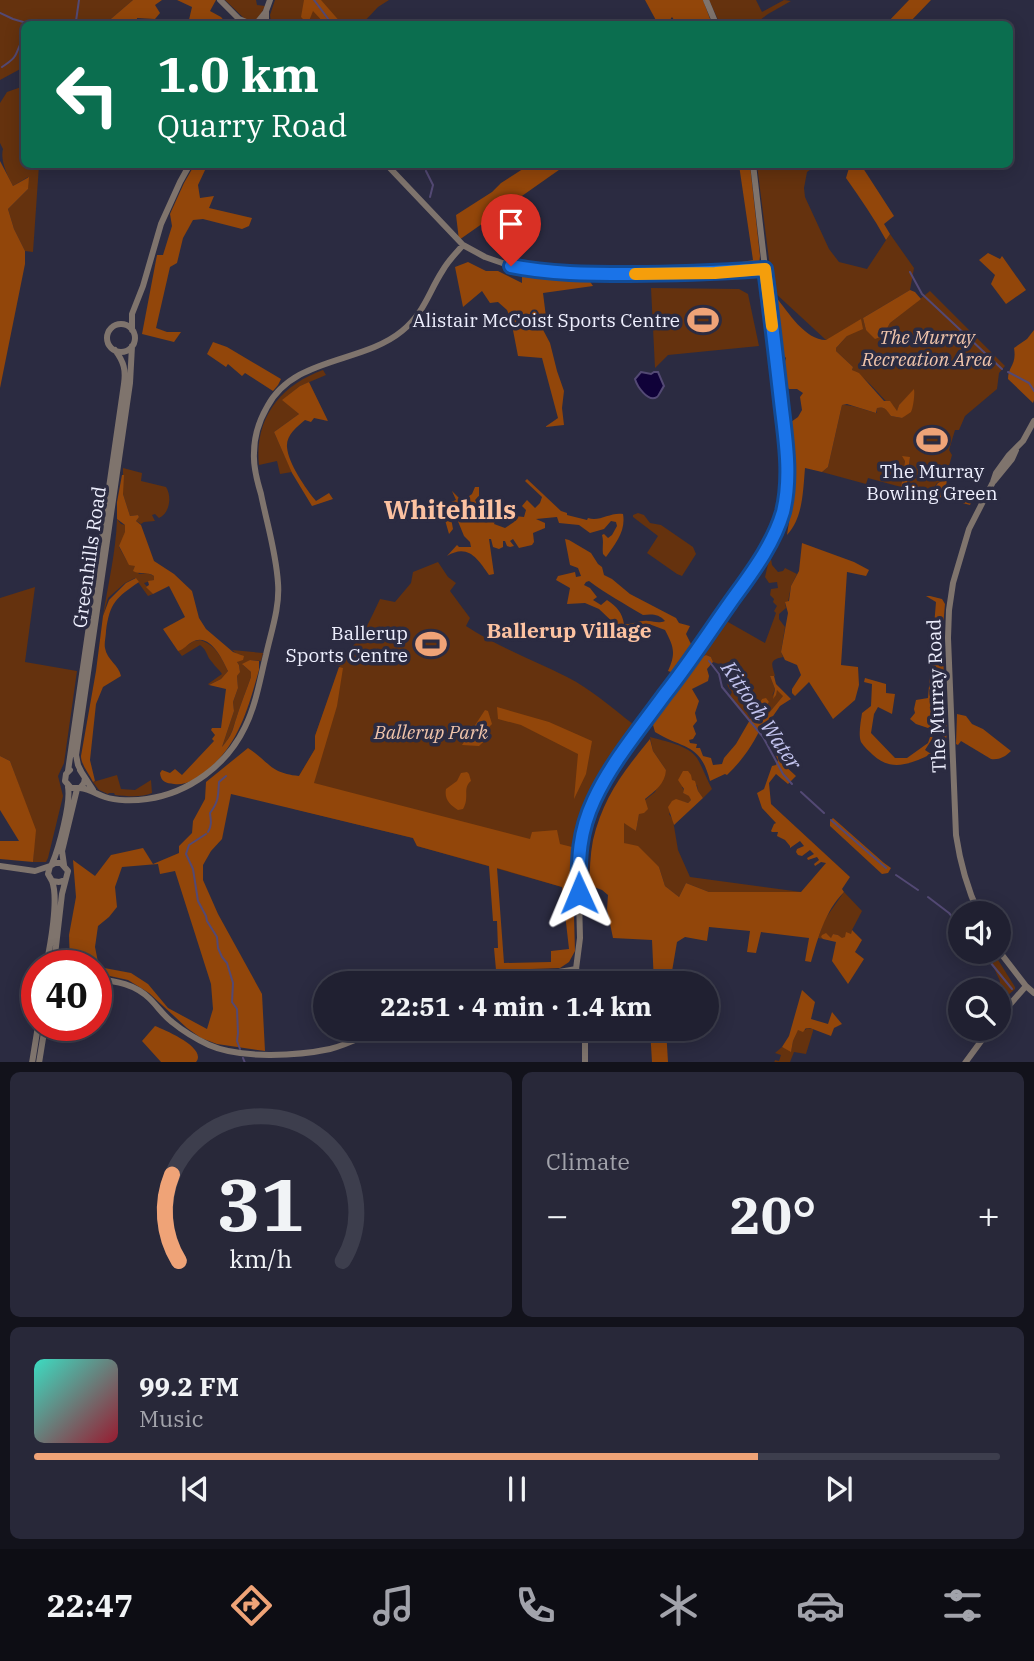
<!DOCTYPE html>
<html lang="en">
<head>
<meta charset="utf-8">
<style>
  :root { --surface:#202031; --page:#282839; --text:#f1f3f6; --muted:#a2a3ab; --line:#3d3e4d; --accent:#efa377 }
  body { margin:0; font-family:"IBM Plex Serif",serif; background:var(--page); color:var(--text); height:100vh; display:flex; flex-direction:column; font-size:26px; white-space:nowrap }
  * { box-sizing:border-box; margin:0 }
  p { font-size:23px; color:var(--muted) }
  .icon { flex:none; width:38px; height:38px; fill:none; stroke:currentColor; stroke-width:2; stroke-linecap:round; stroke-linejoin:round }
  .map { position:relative; height:1062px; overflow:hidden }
  .drawer { display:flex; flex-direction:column; gap:10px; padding:10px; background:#12121b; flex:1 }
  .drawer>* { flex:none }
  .guide { position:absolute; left:21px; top:21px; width:992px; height:147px; border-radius:10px; box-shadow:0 4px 18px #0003,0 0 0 2px var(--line); background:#0b6e4f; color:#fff; overflow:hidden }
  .controls { position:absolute; left:948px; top:901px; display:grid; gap:14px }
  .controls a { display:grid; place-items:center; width:63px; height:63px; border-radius:50%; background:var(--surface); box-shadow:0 4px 18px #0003,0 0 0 2px var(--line); font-size:35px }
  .speed { position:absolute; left:21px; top:950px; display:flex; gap:14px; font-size:35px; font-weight:700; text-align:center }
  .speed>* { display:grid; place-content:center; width:91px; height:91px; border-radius:50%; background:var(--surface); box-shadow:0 4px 18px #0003,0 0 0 2px var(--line); line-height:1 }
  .speed .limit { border:10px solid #d22; background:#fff; color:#111 }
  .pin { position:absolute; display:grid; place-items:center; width:60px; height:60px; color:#fff; margin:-72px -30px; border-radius:50% 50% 50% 0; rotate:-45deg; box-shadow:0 0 7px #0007 }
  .pin .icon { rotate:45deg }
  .me { position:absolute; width:77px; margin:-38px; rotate:359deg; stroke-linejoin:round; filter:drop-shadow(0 0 5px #0008) }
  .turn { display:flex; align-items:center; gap:24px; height:147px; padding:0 21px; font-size:32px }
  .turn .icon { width:91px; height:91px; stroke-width:2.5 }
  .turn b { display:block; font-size:49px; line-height:60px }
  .big { font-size:52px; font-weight:700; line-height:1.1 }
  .drawer .widget { flex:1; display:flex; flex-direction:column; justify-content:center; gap:10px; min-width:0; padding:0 24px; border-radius:10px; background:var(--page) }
  .drawer .dial { align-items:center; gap:0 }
  .dial svg { height:182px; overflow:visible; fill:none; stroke:var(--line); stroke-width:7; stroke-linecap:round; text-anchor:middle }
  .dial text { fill:var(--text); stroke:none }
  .song { display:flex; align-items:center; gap:21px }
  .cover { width:84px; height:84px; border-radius:10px; background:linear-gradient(135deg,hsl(170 70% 55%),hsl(350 70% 35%)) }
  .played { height:7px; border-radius:4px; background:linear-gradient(90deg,var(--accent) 75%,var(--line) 75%) }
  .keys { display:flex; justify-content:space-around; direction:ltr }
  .heat { display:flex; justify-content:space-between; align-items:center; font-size:38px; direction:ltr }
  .drawer .tiles { flex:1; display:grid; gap:10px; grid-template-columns:1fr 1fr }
  .widget:last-child { grid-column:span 2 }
  .trip { position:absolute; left:313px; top:971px; width:406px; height:70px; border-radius:35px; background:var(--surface); box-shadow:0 4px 18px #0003,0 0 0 2px var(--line); font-weight:700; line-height:70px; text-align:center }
  .menu { display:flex; height:112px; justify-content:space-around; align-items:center; background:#0d0d14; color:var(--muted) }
  .menu .icon { width:49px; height:49px }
  .menu .current { color:var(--accent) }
  .menu b { font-size:32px; color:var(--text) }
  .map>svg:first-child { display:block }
  .green { fill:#65320e }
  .forest { fill:#92460a; fill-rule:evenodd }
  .water { fill:#100239; stroke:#534974; stroke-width:2 }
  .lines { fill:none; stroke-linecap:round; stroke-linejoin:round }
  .stream { stroke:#534974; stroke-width:2 }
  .tertiary { stroke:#7f746d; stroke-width:6 }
  .route-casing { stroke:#114b97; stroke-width:18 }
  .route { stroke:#1a73e8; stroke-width:12 }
  .slow { stroke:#f59e0b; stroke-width:12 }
  .labels { text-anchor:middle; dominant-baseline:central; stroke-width:7; stroke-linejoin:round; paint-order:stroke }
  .poi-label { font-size:19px; fill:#eeeffe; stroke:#2b2b41; text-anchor:end }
  .park-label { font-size:19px; font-style:italic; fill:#f0c4ab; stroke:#2b2b41 }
  .street-label { font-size:19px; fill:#eeeffe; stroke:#2b2b41 }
  .neighbourhood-label { font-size:21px; font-weight:bold; fill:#fcc2a1; stroke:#2b2b41 }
  .water-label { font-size:21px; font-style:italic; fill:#c3c4ef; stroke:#2b2b41 }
  .district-label { font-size:26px; font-weight:bold; fill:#fcc2a1; stroke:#2b2b41 }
</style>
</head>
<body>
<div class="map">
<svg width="1034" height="1063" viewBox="0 0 1034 1063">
  <rect width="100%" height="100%" fill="#2b2b41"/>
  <!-- green -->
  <path class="green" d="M0 0H133L105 24H24V67L0 80Z
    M225 0H256L257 5 265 6 260 16 253 22 247 21Z
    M275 0H389L378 7 362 24H271L270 15Z
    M709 0H756L762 12 784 0 791 1 768 14 755 24H720Z
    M24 86V164L39 165 33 252 25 251 14 229 8 209 28 189V177L13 186C7 175 0 160 3 149L0 143V103L7 92Z
    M757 165H817L807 172 804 188 805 197 829 249 839 262 867 269 890 234 914 268 910 290 863 318 866 330 883 336 890 323 930 291 1005 366 999 373 997 389 965 416 959 430H955L949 450 952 455 949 466 946 467 942 481 937 483 933 490 907 484 910 458 905 461 901 487 868 478 866 484 822 472 828 467 842 405C851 404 867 411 877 413V408C885 406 887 409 891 416L902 418 912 409 911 404 914 390 899 405 897 412C882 399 870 380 852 370L853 367 836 351V348L847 336 826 340 773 291Z
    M651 288 739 289 748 294 759 346 668 355 655 368Z
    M323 370 326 375 300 386 283 400 299 414 274 432 292 472 280 474 277 461 259 465C254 418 281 385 323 370Z
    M123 468 142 473 141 481 166 487C172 496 170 513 159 518L155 514 152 515 155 521 144 522 141 524 136 521 139 517 138 515 130 516 123 494Z
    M638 513 644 515 650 523 661 525 693 547 696 554 682 576 677 574 647 553 658 536 633 517V515Z
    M117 519 121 524 125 525 126 532 119 547 127 561 135 566 139 574 147 573 154 576V580L144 583 153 594 148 596 135 578 125 583 108 598 103 616C108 584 116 552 117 519Z
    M771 559 772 565 778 572 783 571 785 568 797 574 791 586 788 602 785 603 786 608 779 614V619L785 627 781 652 783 657C767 660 773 666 775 676H770L775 689 772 696 777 689 784 695 764 719 759 717 769 702 762 699 749 720 730 696 732 692C725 685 726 677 724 668L719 664 713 662 711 657 706 655 698 658 722 622H728L765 643 776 613 774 611 777 606 773 602 774 599 770 595 771 589 778 588 777 582 769 583 765 577 768 564Z
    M438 562 448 577 456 583 450 591 470 618 466 626C498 647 533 660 567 677 591 689 612 708 633 724L635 730 593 793 582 820 577 844 572 847 573 886 562 887 417 846 413 838 294 809 299 776 315 749V736L340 666 330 664C361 645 365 630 380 599L395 602 411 583 413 572Z
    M35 587 25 662 77 671 64 763 58 776 63 796 48 858 46 862H33L35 830 10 761 0 756V598Z
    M200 640C216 645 221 657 228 671L221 679 209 685 208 684 222 674C219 669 215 667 212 662 206 656 208 651 200 645L182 656 178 651 194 641Z
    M232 650 263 653 261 661 250 660 243 665 251 672V677C246 691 241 703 237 716 232 731 232 735 222 747L234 711 233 702 238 688 237 676 240 671 239 665 237 662 242 655 237 654Z
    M650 737C664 741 688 745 697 758 703 768 707 780 712 789L703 798 698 791 697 785 682 787 684 790 683 793 690 796 691 800 688 803 680 801 669 814 673 820 678 850 690 877 801 892H709L686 883 679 897 665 886 659 867 624 843V822L636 831 639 813 645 800 655 792 666 770 653 751Z
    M117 775 121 789 135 790 151 780 152 793C141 798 126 796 115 795L114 793H109L108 794 99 790 93 782Z
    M844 892 862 911 852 930 851 935 842 939 838 935 833 934 831 939 821 937 823 939 818 938 825 919Z
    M980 952H993L1015 987V989L1005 998C1000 991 998 989 1000 981L993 966Z
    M806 1028 813 1029V1031L806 1054 794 1052 790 1062 774 1063 775 1060 779 1061 781 1055 775 1053 782 1047 791 1051 793 1041 798 1029 806 1030Z"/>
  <!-- forest -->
  <path class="forest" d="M133 0H162L155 5 160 13 155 19 137 18V24H105Z
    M177 0H216L210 11 221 17 227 24H188L192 7Z
    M304 0H321L342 24H325L313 11 309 21 304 20 301 17Z
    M645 0H703L712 24H677L672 17 667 24H658Z
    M909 0H931L908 24H886Z
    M0 161 13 186 29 177 28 189 8 209 14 229 25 251V264L0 388Z
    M195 164 212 165 210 168H206L198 185 200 198 214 196 209 208 252 218 249 226 242 229 203 219 193 220 183 238 177 263 170 267 156 328 167 332H181L174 342 142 334 157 255H163L172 226 170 214 184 183Z
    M529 165H566L459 240 456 215 492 192 501 183Z
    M739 165H750L760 256 759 265C741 268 711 276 695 270L753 260Z
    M861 165 894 216 884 224 890 234 886 240C874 218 860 198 846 178L849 168Z
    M988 253 1000 259 1002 256 1026 290 1006 304 991 284 995 275 979 260Z
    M468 262 486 271H498L522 283V271L587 277 593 286 543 293 546 317 541 326 550 343 557 371 564 391 562 408 564 425 545 427 558 418 542 358 518 356 511 320 507 310 498 302 490 303 482 291 463 307 455 267Z
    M910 290 915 292 921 299 890 323 883 336 875 339 866 330 863 318Z
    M776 297C788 312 805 340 826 340L861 319 863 329 847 336 836 348V351L853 367 852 370 859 373 884 401H890L897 411 899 405 914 389C915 395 913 408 911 412L902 418 891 416C886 410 886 406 877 408L876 413 847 404 842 405 828 467 822 472 805 468C803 491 803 518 787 535L794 489C788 475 793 472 793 461 792 455 790 450 790 444 791 434 794 431 791 422L798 417 802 410 800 397 803 393 797 389H789L787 387C787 375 782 370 786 358 774 346 775 313 776 297Z
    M1034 330V400L1033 403 1008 379C1008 366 1017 365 1014 348L1027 339Z
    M213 342 227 347 281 379 278 385 273 391 245 373 242 376 228 364 226 367 207 354Z
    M309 382 328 421 314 418 311 422 305 420C297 427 286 435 287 447 288 463 306 489 316 501L329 493 333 499 312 506 292 473 274 432 299 414 282 400 300 386Z
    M902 456 910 457 907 484 933 490 938 483 942 481 946 467 949 466 946 486 971 503 970 505 901 487 905 461Z
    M122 475H124L123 494 130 516 138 515 139 517 136 521 141 525 154 561 174 574 192 591 199 618 206 629 233 652 244 656 243 660 237 662 239 665 240 672 237 676 238 688 233 702 234 711 222 747C233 734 232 731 237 716 241 703 246 691 251 677V672L242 664 250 660 259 661V670C248 709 238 747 204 773 195 779 185 786 174 784 166 783 161 782 160 773L162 770 170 773 175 769 182 775 214 741 212 739 215 735 211 730 212 728H221L226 689 209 685 221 679 228 671C222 659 210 632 192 642 186 645 185 649 178 651L163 629 185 617 169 586 153 594 146 587 149 585 148 581 154 580V576C147 571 140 575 133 571L135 566 129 565 119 546 125 532V525L117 519V502Z
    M527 479 561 511 567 513V515L587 520 588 518C600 522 610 512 623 514 626 531 616 543 606 557L603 554C602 547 604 542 602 535L604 534 608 538 612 535 617 526 616 522 611 521 604 529 590 533 579 525 559 523 557 517 536 519 545 523V528L533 533 534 542 532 545 519 548 513 539 510 541 514 546 510 547 507 546 505 541H503V547L499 549 493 547 491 539H489L494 574 489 575C478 559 468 543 447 556L457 545 459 547H471L470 542 464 536 455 514 453 513 451 518 453 529 449 534 441 506 456 500 452 491 462 501 472 494 475 487H479V496L475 500 482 514 492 509 487 499 491 496 502 515 496 519 494 524 505 528 514 522 515 516 524 517 526 510 522 506 527 500 535 508 540 503 542 497 525 481Z
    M565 539 569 540 591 553 598 564 602 567 604 575 612 579 630 594 676 618 679 623 690 626 686 634 691 644 671 672 668 671C676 653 674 647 665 630L649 624 620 629 599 609 585 603 567 604 570 588 556 580 558 576 575 572 576 577 581 576 578 568 570 565ZM589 581C606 594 625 604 643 615 652 614 659 614 665 621 657 624 655 621 648 621 639 620 633 625 624 624 622 612 617 607 607 600L601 605 593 600 597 597 590 588 584 585 586 582Z
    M802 543 854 562 869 570 866 576 847 572 841 665 858 667 859 685 855 700 833 719 809 682 795 696 792 693V689L801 675 797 665 785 660 781 652 788 613 785 602 789 601 791 586 799 571Z
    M136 578 139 582C116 598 110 602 106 631 106 636 104 643 105 648 107 660 119 665 121 676L103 687 96 704 90 760 95 781 93 782C89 773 81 765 81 756L96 671 103 616 109 600 126 583Z
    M926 596H930L942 599 945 604 942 638 947 733 944 753H941L939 750 943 733 916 724 910 719 915 713 914 709 916 700 928 698 936 602Z
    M706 655 711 657 713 662 707 669 709 676 708 681 692 689 699 701 695 713 697 721 693 726 696 734 693 739 689 740 690 743 697 744 696 748H700L703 756 711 758 713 765 722 764 724 758 736 744 762 699 766 698 769 702 759 716 764 719 783 696 777 690 776 695 773 699 775 689 770 676H774L776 684 791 699 780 706 771 719 781 731 771 741 782 756H790L783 764 796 776 788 784 776 774 769 783 771 804 850 877 842 889 844 892C825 911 818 938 811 962L805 961 809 938 761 932 756 953 747 952 750 931 709 927 707 941 685 937 677 942 670 983H654L652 940 613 938 607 909 608 895 602 890 589 885C590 870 590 855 593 840 603 798 623 772 650 739L653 751 666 770C665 784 655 791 645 799L648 809 644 813 639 814 636 831 624 823V843L638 846 659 867 665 886 679 897 686 883 709 892H801L826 863 821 862 815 866 814 864 819 860 817 857 808 860 807 858 814 854 810 850 802 856 798 855 796 852 797 849 804 846 800 841 790 848V846L785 840 777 836 778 832H772L771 831 774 824 776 823 762 808 757 793 764 789 772 766 776 765 778 760 762 726C753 744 743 760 727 775L725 774 710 781C700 742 684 750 655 732L653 725C660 710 670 694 681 682 688 673 692 669 697 659Z
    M339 667 343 668 337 706 314 783 530 839 532 832 557 830 560 844 572 847 575 951 569 962 560 968 496 970 494 948H498L497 921H493L489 866 417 846 413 838 231 794 222 839 211 851 203 865V880L218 914 262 994 265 1051 217 1044 201 1038 187 1028 149 993 128 980 96 973V966H79L70 963 69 935 76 897 73 860 95 876 111 855 143 848 153 864 179 853V846L192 833 193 821 205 799 206 782 248 748C270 762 269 773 299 776L315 749V736ZM158 864 160 874 175 871 211 984 213 1009 207 1029 168 1008 148 984 131 973 99 967 95 947 98 926 109 917 117 907 115 887 122 867ZM497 868 562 887 569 949 551 951V962L504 963Z
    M865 678 886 684V693L895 694 892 714 878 707 874 714 871 733 895 758H907L928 743 931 734 933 735 932 739 925 750 931 754C911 764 891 772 873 755 869 751 864 747 861 742 858 734 861 721 862 713L871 706 872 684 864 682Z
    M497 707 549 722 592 741 586 774 574 799 578 754 521 725 498 719Z
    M485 710 488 711 492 724 488 728C488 737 486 740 479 746L462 745Z
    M957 714 966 716 972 724 983 729 1011 751C1005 757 999 760 991 759L961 741 958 745 956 744Z
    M0 756 10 761 36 830 33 862 0 859V841H19L0 810Z
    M683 771H688L691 775 692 780 695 781 698 791 703 798 674 825 668 807 672 801 676 799 688 803 691 800 689 796 683 793 684 789 678 780Z
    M467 772 469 774 471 781C462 788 470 797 463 809L458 810C450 805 444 799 446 789L457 781 461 773Z
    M833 818 884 863 891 868 888 873 882 874 830 826V821Z
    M852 930 862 940 855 952 864 959 848 984 832 961 836 942 823 939 821 937 822 935 826 933 831 938 833 934 838 935 842 938 845 937 846 932 851 934Z
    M802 990 815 1002 811 1019 828 1024 832 1012 842 1024 834 1028 831 1036 810 1028H806L803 1032 798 1030 793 1041 791 1052 782 1047 789 1036Z
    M155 1026C165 1030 198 1044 198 1057 198 1059 197 1061 196 1062H161L142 1041Z
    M650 1029H666L668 1062H652Z"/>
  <!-- water -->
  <path class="water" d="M641 372 651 374 654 372H658L664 386C663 387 658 397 657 397 648 403 637 386 635 379Z"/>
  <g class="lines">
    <!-- stream -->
    <path class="stream" d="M314 0 332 24
      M0 13 13 19 30 24
      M72 24 76 21 79 0
      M2 67C22 54 13 54 24 38
      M426 171 433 185 430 197
      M910 272 922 294 1002 369
      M1008 372 1029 383 1034 391
      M709 661 719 674 722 687 763 737 783 774 792 784
      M801 792 824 813
      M831 820 886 868
      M208 832C212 826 211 820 210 813 219 801 218 796 219 782L226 776
      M206 834 189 845 186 854 193 869 198 901 206 916 207 921 217 937 218 948 222 957 227 963 233 983 232 1002 237 1009 238 1033 237 1041 240 1049
      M896 875 918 890
      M928 897 949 913 959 925
      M982 952 1012 989
      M243 1058 245 1063"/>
    <!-- tertiary -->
    <path class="tertiary" d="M220 0 239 19 242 24
      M706 0 716 24
      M239 19 251 24
      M256 24 265 13
      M266 24V11L270 0
      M386 164 463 245 485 257 511 266 540 272 598 274 715 273 765 269
      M107 338a14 14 0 1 1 28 0a14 14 0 1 1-28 0Z
      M132 330V314L143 286 161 224 180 182 190 164
      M994 481 1012 459 1016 450
      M70 770 66 774 65 781 71 788H80L84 783 85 778
      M80 770 93 790
      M68 771 124 384C126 370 124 362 115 350
      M81 771 78 765 76 755 130 383 132 346
      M80 788C90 789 96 794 105 797 116 801 134 801 147 799 189 793 227 765 245 727 256 705 260 679 266 655 271 632 280 607 278 583 276 552 267 524 261 494 257 481 253 467 254 453 254 437 259 421 267 407 294 356 362 364 402 331 425 312 428 293 443 270 448 261 456 253 463 245
      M52 864C59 848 71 803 68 787
      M64 865 62 851 77 789
      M0 866 35 871 50 866
      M979 914C967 888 960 862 956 835L948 638 949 610 953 583 969 529 993 482 996 473 1009 455 1023 441 1034 421
      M999 951 1026 986 1034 993
      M57 965 55 955 62 894 68 871 61 863H55L50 866 48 874 52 881 59 882 65 880
      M46 966C50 947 59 899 52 881
      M96 979C116 981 135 984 150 999 158 1007 164 1016 172 1022 183 1031 196 1039 209 1045 240 1059 297 1056 330 1049 347 1045 363 1036 380 1029
      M444 984C487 970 533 979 576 969
      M581 984V977L576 969 580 938 578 857 583 832 593 801 607 776 677 679 767 549 775 533 783 510 788 468 753 164
      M999 1017 1026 986
      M585 1029V1063
      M32 1063 38 1026
      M39 1063 45 1026
      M965 1063 990 1029"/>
  </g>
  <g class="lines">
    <defs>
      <path id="route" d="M511 266C550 274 589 274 630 274 676 274 720 272 765 269 771 313 776 357 781 401 785 437 792 475 783 512 773 546 750 575 730 603 708 634 688 665 665 694 641 727 611 763 594 800 579 832 578 859 579 893"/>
    </defs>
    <!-- route casing -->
    <use href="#route" class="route-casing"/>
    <!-- route -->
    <use href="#route" class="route"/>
    <!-- slow -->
    <path class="slow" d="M635 274 715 273 765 269 772 326"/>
  </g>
  <!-- icons -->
  <defs>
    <symbol id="stadium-bare" viewBox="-9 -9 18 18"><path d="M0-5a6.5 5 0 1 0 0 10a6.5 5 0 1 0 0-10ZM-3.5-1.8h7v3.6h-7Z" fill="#efa377" stroke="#2b2b41" stroke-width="2.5" paint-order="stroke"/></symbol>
  </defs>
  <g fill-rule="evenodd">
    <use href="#stadium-bare" x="681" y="298" width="44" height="44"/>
    <use href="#stadium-bare" x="910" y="418" width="44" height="44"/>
    <use href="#stadium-bare" x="409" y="622" width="44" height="44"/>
  </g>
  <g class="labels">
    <!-- poi labels -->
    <g class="poi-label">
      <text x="680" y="320">Alistair McCoist Sports Centre</text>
      <text x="932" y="471" text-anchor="middle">The Murray<tspan x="932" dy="22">Bowling Green</tspan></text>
      <text x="408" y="633">Ballerup<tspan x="408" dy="22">Sports Centre</tspan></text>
    </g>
    <!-- park labels -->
    <g class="park-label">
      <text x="927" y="337">The Murray<tspan x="927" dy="22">Recreation Area</tspan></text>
      <text x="431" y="732">Ballerup Park</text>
    </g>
    <!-- street labels -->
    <g class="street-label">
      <text transform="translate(89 557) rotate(-82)">Greenhills Road</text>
      <text transform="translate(936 696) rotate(-92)">The Murray Road</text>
    </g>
    <!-- neighbourhood labels -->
    <g class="neighbourhood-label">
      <text x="569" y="630">Ballerup Village</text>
    </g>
    <!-- water labels -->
    <g class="water-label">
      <text transform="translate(762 715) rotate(56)">Kittoch Water</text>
    </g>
    <!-- district labels -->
    <g class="district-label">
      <text x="450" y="509">Whitehills</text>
    </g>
  </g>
</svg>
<div class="controls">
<a><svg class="icon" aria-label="sound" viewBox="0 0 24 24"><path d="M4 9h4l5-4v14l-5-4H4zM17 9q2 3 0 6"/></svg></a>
<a><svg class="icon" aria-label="search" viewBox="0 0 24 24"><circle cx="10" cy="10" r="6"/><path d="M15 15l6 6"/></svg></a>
</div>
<div class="speed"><div class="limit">40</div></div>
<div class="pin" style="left:511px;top:266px;background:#d93025"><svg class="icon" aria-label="arrive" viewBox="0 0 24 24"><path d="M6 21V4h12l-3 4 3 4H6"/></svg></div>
<svg class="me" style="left:579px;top:893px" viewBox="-20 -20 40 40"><path d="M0-17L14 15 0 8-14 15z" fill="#1a73e8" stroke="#fff" stroke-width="4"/></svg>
<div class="trip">22:51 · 4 min · 1.4 km</div>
<div class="guide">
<div class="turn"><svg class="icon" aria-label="left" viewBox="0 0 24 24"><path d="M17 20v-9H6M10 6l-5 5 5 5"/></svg><div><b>1.0 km</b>Quarry Road</div></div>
</div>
</div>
<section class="drawer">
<div class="tiles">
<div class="widget dial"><svg viewBox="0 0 100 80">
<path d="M14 69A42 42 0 1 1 86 69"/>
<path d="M14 69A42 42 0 0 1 11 31" stroke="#efa377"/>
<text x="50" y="56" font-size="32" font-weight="700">31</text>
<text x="50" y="72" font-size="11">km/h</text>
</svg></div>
<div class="widget"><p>Climate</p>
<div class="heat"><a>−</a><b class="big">20°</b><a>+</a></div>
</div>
<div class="widget">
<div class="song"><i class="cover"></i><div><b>99.2 FM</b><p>Music</p></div></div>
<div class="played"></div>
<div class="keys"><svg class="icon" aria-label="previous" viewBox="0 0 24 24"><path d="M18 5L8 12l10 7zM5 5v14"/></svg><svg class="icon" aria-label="pause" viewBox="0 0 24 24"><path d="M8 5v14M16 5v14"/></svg><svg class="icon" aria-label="next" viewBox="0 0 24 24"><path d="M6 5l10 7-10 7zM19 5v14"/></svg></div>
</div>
</div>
</section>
<nav class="menu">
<b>22:47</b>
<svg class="icon current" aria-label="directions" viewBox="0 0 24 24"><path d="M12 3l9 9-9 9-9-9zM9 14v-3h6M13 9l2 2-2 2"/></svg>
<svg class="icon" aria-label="music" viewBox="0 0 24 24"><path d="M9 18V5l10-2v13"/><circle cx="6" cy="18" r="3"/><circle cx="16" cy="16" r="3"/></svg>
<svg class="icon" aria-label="phone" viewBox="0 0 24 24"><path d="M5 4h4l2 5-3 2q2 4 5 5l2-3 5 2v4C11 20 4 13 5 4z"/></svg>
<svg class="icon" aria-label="climate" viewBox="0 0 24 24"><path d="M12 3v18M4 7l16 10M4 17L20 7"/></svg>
<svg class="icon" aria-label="car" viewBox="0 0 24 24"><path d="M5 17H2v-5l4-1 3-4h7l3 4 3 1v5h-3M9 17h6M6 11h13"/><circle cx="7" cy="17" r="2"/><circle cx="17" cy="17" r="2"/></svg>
<svg class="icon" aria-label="filters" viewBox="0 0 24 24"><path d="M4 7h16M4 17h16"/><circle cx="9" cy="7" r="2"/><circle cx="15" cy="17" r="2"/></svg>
</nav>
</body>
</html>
